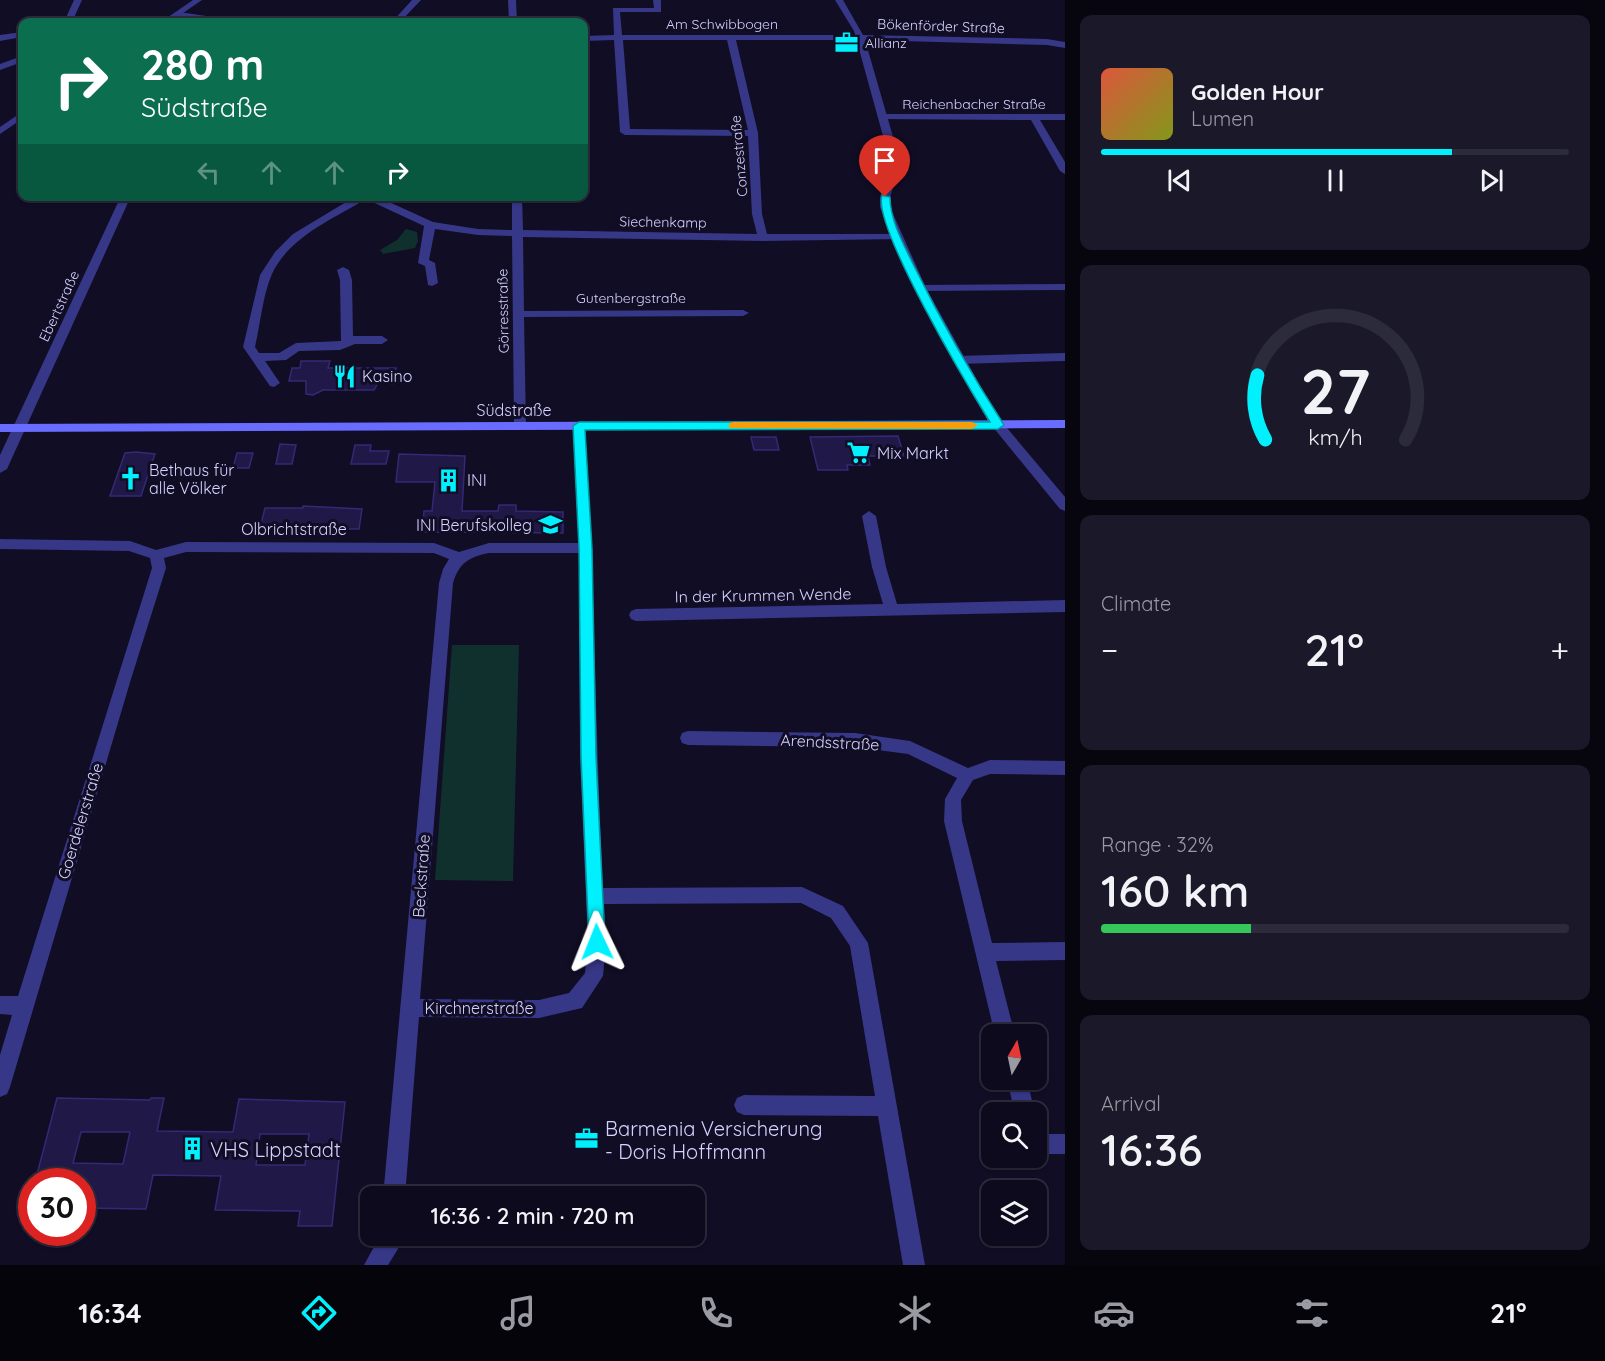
<!DOCTYPE html>
<html lang="en">
<head>
<meta charset="utf-8">
<style>
  :root { --surface:#0c0a1c; --page:#1a1829; --text:#f1f3f6; --muted:#9a9aa3; --line:#2c2b3b; --accent:#00f1fd }
  body { margin:0; font-family:Quicksand,sans-serif; background:var(--page); color:var(--text); height:100vh; display:flex; flex-direction:column; font-size:22px; white-space:nowrap }
  * { box-sizing:border-box; margin:0 }
  p { font-size:20px; color:var(--muted) }
  .icon { flex:none; width:33px; height:33px; fill:none; stroke:currentColor; stroke-width:2; stroke-linecap:round; stroke-linejoin:round }
  .map { position:relative; flex:1; overflow:hidden }
  .details { display:flex; flex-direction:column; gap:15px; padding:15px; background:#07060f; width:540px }
  .details>* { flex:none }
  .top-card { position:absolute; left:18px; top:18px; width:570px; height:183px; border-radius:12px; box-shadow:0 2px 4px #0004,0 0 0 2px var(--line); background:#0b6e4f; color:#fff; overflow:hidden }
  .needle { width:39px; rotate:9deg }
  .fabs { position:absolute; left:981px; top:1024px; display:grid; gap:12px }
  .fabs a { display:grid; place-items:center; width:66px; height:66px; border-radius:12px; background:var(--surface); box-shadow:0 2px 4px #0004,0 0 0 2px var(--line); font-size:30px }
  .speed { position:absolute; left:18px; top:1168px; display:flex; gap:12px; font-size:30px; font-weight:700; text-align:center }
  .speed>* { display:grid; place-content:center; width:78px; height:78px; border-radius:50%; background:var(--surface); box-shadow:0 2px 4px #0004,0 0 0 2px var(--line); line-height:1 }
  .speed .limit { border:9px solid #d22; background:#fff; color:#111 }
  .pin { position:absolute; display:grid; place-items:center; width:51px; height:51px; color:#fff; margin:-62px -26px; border-radius:50% 50% 50% 0; rotate:-45deg; box-shadow:0 0 6px #0007 }
  .pin .icon { rotate:45deg }
  .me { position:absolute; width:66px; margin:-33px; rotate:358deg; stroke-linejoin:round; filter:drop-shadow(0 0 4px #0008) }
  .turn { display:flex; align-items:center; gap:21px; height:126px; padding:0 24px; font-size:27px }
  .turn .icon { width:78px; height:78px; stroke-width:2.5 }
  .turn b { display:block; font-size:42px; line-height:51px }
  .lanes { display:flex; align-items:center; height:57px; padding:0 24px; background:#0003; justify-content:center; gap:30px; direction:ltr }
  .lanes .off { opacity:.35 }
  .big { font-size:45px; font-weight:600; line-height:1.1 }
  .details .widget { flex:1; display:flex; flex-direction:column; justify-content:center; gap:9px; min-width:0; padding:0 21px; border-radius:12px; background:var(--page) }
  .details .dial { align-items:center; gap:0 }
  .dial svg { height:156px; overflow:visible; fill:none; stroke:var(--line); stroke-width:7; stroke-linecap:round; text-anchor:middle }
  .dial text { fill:var(--text); stroke:none }
  .song { display:flex; align-items:center; gap:18px }
  .cover { width:72px; height:72px; border-radius:9px; background:linear-gradient(135deg,hsl(10 70% 55%),hsl(70 70% 35%)) }
  .played { height:6px; border-radius:3px; background:linear-gradient(90deg,var(--accent) 75%,var(--line) 75%) }
  .keys { display:flex; justify-content:space-around; direction:ltr }
  .heat { display:flex; justify-content:space-between; align-items:center; font-size:33px; direction:ltr }
  .charge { height:9px; border-radius:4px; background:linear-gradient(90deg,#34c759 32%,var(--line) 0) }
  .trip { position:absolute; left:360px; top:1186px; width:345px; height:60px; border-radius:12px; background:var(--surface); box-shadow:0 2px 4px #0004,0 0 0 2px var(--line); font-weight:600; line-height:60px; text-align:center }
  .menu { display:flex; height:96px; justify-content:space-around; align-items:center; background:#05040b; color:var(--muted) }
  .menu .icon { width:42px; height:42px }
  .menu .on { color:var(--accent) }
  .menu b { font-size:27px; color:var(--text) }
  main { display:flex; flex:1; min-height:0 }
  .map>svg:first-child { display:block }
  .green { fill:#10302d }
  .building { fill:#201847; stroke:#342975; stroke-width:1.5; fill-rule:evenodd }
  .lines { fill:none; stroke-linecap:round; stroke-linejoin:round }
  .minor { fill:#363787; fill-rule:evenodd }
  .tertiary { fill:#363787; fill-rule:evenodd }
  .secondary { fill:#696dff; fill-rule:evenodd }
  .route { fill:#00f1fd; stroke:#009da4; stroke-width:1.5 }
  .slow { fill:#f59e0b }
  .labels { text-anchor:middle; dominant-baseline:central; stroke-width:6; stroke-linejoin:round; paint-order:stroke }
  .far-street-label { font-size:14px; fill:#d5d2ff; stroke:#100d25 }
  .far-poi-label { font-size:14px; fill:#d5d2ff; stroke:#100d25; text-anchor:start }
  .poi-label { font-size:16px; fill:#d5d2ff; stroke:#100d25; text-anchor:start }
  .street-label { font-size:16px; fill:#d5d2ff; stroke:#100d25 }
  .near-poi-label { font-size:20px; fill:#d5d2ff; stroke:#100d25; text-anchor:start }
</style>
</head>
<body>
<main>
<div class="map">
<svg width="1065" height="1265" viewBox="0 0 1065 1265">
  <rect width="100%" height="100%" fill="#100d25"/>
  <!-- green -->
  <path class="green" d="M406 229 417 232 418 241 415 248 383 254 380 250 397 240Z
    M452 645H519L513 881 435 880Z"/>
  <!-- building -->
  <path class="building" d="M301 361H330L328 368H396L395 384 378 383 374 390H323L313 395 306 394V381H289L292 368H300Z
    M898 436 904 456H868L870 465H847L848 470H818L810 437Z
    M751 437H776L779 450H754Z
    M280 444 296 445 292 464H276Z
    M355 445H371L370 451H389L386 464H351Z
    M136 452 155 454 141 496H110L125 453Z
    M237 453H253L249 468H233Z
    M399 454 465 456 462 511H498L499 505H516V511L563 512V533L422 532 424 511H432L435 482H396Z
    M303 506 362 509 359 529 260 528 265 508H303Z
    M57 1098 150 1100 151 1098H164L157 1131 233 1132 239 1099 345 1102 332 1226H298L300 1211 215 1210 221 1176 153 1175 146 1209 82 1208V1182H35ZM81 1132H130L123 1164 73 1163ZM260 1134H309L305 1165H256Z"/>
  <g class="lines">
    <!-- minor -->
    <path class="minor" d="M74 0H82L72 22H64Z
      M412 0H421L400 22H392Z
      M508 0H516L517 22H509Z
      M653 0H661V12H620L622 35H863L864 37 860 40H736L758 133 762 214 767 234H896L900 235V239L763 241 523 237 524 311 743 310 749 313 743 316 524 317 526 426 520 430 514 426 512 236 478 235 435 229 429 260 435 263 438 283 432 286 428 285 425 266 418 263 424 226 366 199C333 219 289 237 272 274 263 294 260 325 255 347L259 353H279L296 343 341 341 340 280 337 270 343 267 349 270 352 280 353 336H382L388 340 382 344H355L340 350 299 351 286 360 265 361 280 383 274 387 270 386 243 347 260 275 275 252 293 234 356 196H376L433 222 478 229 512 230V196H522L523 230 757 234 752 214 748 136 625 135 620 132 614 40 584 41V36L614 35 613 8H654ZM623 40H727L748 130 630 129Z
      M179 12 227 19 231 22H215L176 16 175 14Z
      M22 32V37L0 41V35Z
      M22 56V62L0 70V64Z
      M883 114H1065V120H1040L1065 162V174L1060 171 1031 120 880 119 878 117Z
      M121 196H131L7 469 0 473V455Z
      M1065 284V290L920 291 914 288 920 285Z
      M1065 353V361L958 364 952 360 958 356Z
      M579 422 585 426C595 580 595 734 603 888L802 887 843 906 868 943 925 1265H903L878 1116 744 1115 737 1112 734 1105 737 1098 744 1095 875 1096 850 946 831 918 801 903 604 904 606 942 603 976 582 1008 539 1018 419 1017 405 1197H383L439 583 443 569 449 559 434 553 186 552 164 558 166 568 131 679 10 1087 7 1094 0 1097V1055L12 1015 0 1014V996H18L152 568 150 558 129 551 0 549V539L130 541 156 550 186 542 434 543 459 552 489 543H579L573 426ZM489 553H579L580 757 588 942 585 973 569 993 539 1000 420 999 453 583C459 563 469 557 489 553Z
      M869 511 876 516 886 567 897 604 1065 600V612L636 621 631 619 629 615 631 611 636 609 883 604 872 567 862 516Z
      M688 731 855 733 910 741 968 768 990 760 1065 761V775L990 774 973 780 961 800 962 821 992 943 1065 942V960L996 961 1015 1035H995L944 821 945 799 957 778 908 754 855 747 688 745 682 743 680 738 682 733Z
      M1007 1080H1027L1035 1113H1015Z
      M1036 1134H1065V1154H1036Z
      M380 1236H402L398 1249 388 1265H364Z"/>
    <!-- tertiary -->
    <path class="tertiary" d="M193 0H202L170 22H161Z
      M835 0H843L863 35 1047 39 1065 42V48L1047 45 865 40 898 154V173L890 197V207L926 288 997 416 1065 497V511L1060 509 988 421 914 288 891 237 880 207V197L888 173V154L854 31Z
      M22 112V119L0 134V127Z"/>
    <!-- secondary -->
    <path class="secondary" d="M1065 420V428L0 432V424Z"/>
  </g>
  <!-- route -->
  <path class="route" d="M882 195 890 197C890 221 904 245 914 266 941 321 971 374 1004 425L998 429 585 430 592 548 596 757 605 942 603 948 597 950 591 948 589 942 581 757 579 548 573 426 579 422H990C969 388 872 226 882 195Z"/>
  <!-- slow -->
  <path class="slow" d="M734 422H972L978 425 972 429 729 428V423Z"/>
  <!-- icons -->
  <defs>
    <symbol id="office-bare" viewBox="-9 -9 18 18"><path d="M-6-3h4V-5.5h4V-3h4V5H-6ZM-1-4.5V-3h2v-1.5ZM-6 0V1H6V0Z" fill="#00f1fd" stroke="#100d25" stroke-width="2.5" paint-order="stroke"/></symbol>
    <symbol id="restaurant-bare" viewBox="-9 -9 18 18"><path d="M-5-6h1v4h1v-4h1v4h1v-4h1v5L-1.5 .5V6h-2V.5L-5-1ZM5-6V6H3V1.5H1.5Q1.5-4 5-6Z" fill="#00f1fd" stroke="#100d25" stroke-width="2.5" paint-order="stroke"/></symbol>
    <symbol id="supermarket-bare" viewBox="-9 -9 18 18"><path d="M-6-5.5h2.5l.6 2H6L4.5 2H-2.5L-4.4-4H-6ZM-1.5 3.2a1.3 1.3 0 1 0 .1 0ZM3 3.2a1.3 1.3 0 1 0 .1 0Z" fill="#00f1fd" stroke="#100d25" stroke-width="2.5" paint-order="stroke"/></symbol>
    <symbol id="church-bare" viewBox="-9 -9 18 18"><path d="M-1.2-6h2.4v3.5h3.3v2.4h-3.3V6h-2.4V-.1h-3.3v-2.4h3.3Z" fill="#00f1fd" stroke="#100d25" stroke-width="2.5" paint-order="stroke"/></symbol>
    <symbol id="building-bare" viewBox="-9 -9 18 18"><path d="M-4-6H4V6H1V3H-1V6H-4ZM-2.5-4.3h1.7v1.8h-1.7ZM.8-4.3h1.7v1.8H.8ZM-2.5-1h1.7V.8h-1.7ZM.8-1h1.7V.8H.8Z" fill="#00f1fd" stroke="#100d25" stroke-width="2.5" paint-order="stroke"/></symbol>
    <symbol id="school-bare" viewBox="-9 -9 18 18"><path d="M0-5L7-2L0 1L-7-2ZM-4 1L0 2.5L4 1V4Q0 6-4 4Z" fill="#00f1fd" stroke="#100d25" stroke-width="2.5" paint-order="stroke"/></symbol>
  </defs>
  <g fill-rule="evenodd">
    <use href="#office-bare" x="830" y="26" width="33" height="33"/>
    <use href="#restaurant-bare" x="328" y="360" width="33" height="33"/>
    <use href="#supermarket-bare" x="842" y="436" width="33" height="33"/>
    <use href="#church-bare" x="114" y="462" width="33" height="33"/>
    <use href="#building-bare" x="432" y="464" width="33" height="33"/>
    <use href="#school-bare" x="534" y="508" width="33" height="33"/>
    <use href="#office-bare" x="570" y="1122" width="33" height="33"/>
    <use href="#building-bare" x="176" y="1132" width="33" height="33"/>
  </g>
  <g class="labels">
    <!-- far-street labels -->
    <g class="far-street-label">
      <text x="722" y="24">Am Schwibbogen</text>
      <text transform="translate(941 26) rotate(2)">Bökenförder Straße</text>
      <text x="974" y="104">Reichenbacher Straße</text>
      <text transform="translate(739 156) rotate(-95)">Conzestraße</text>
      <text transform="translate(663 222) rotate(1)">Siechenkamp</text>
      <text x="631" y="298">Gutenbergstraße</text>
      <text transform="translate(59 306) rotate(-65)">Ebertstraße</text>
      <text transform="translate(503 311) rotate(-91)">Görresstraße</text>
    </g>
    <!-- far-poi labels -->
    <g class="far-poi-label">
      <text x="865" y="43">Allianz</text>
    </g>
    <!-- poi labels -->
    <g class="poi-label">
      <text x="362" y="376">Kasino</text>
      <text x="877" y="453">Mix Markt</text>
      <text x="149" y="470">Bethaus für<tspan x="149" dy="18">alle Völker</tspan></text>
      <text x="467" y="480">INI</text>
      <text x="532" y="525" text-anchor="end">INI Berufskolleg</text>
    </g>
    <!-- street labels -->
    <g class="street-label">
      <text x="514" y="410">Südstraße</text>
      <text x="294" y="529">Olbrichtstraße</text>
      <text transform="translate(763 595) rotate(-1)">In der Krummen Wende</text>
      <text transform="translate(830 742) rotate(3)">Arendsstraße</text>
      <text transform="translate(80 821) rotate(-73)">Goerdelerstraße</text>
      <text transform="translate(421 876) rotate(-86)">Beckstraße</text>
      <text x="479" y="1008">Kirchnerstraße</text>
    </g>
    <!-- near-poi labels -->
    <g class="near-poi-label">
      <text x="605" y="1128">Barmenia Versicherung<tspan x="605" dy="23">- Doris Hoffmann</tspan></text>
      <text x="210" y="1149">VHS Lippstadt</text>
    </g>
  </g>
</svg>
<div class="fabs">
<a><svg class="needle" viewBox="-14 -14 28 28"><path d="M0-13l5 13h-10z" fill="#e53935"/><path d="M0 13l5-13h-10z" fill="#9a9aa3"/></svg></a>
<a><svg class="icon" aria-label="search" viewBox="0 0 24 24"><circle cx="10" cy="10" r="6"/><path d="M15 15l6 6"/></svg></a>
<a><svg class="icon" aria-label="layers" viewBox="0 0 24 24"><path d="M12 4l9 5-9 5-9-5zM3 14l9 5 9-5"/></svg></a>
</div>
<div class="speed"><div class="limit">30</div></div>
<div class="pin" style="left:885px;top:197px;background:#d93025"><svg class="icon" aria-label="arrive" viewBox="0 0 24 24"><path d="M6 21V4h12l-3 4 3 4H6"/></svg></div>
<svg class="me" style="left:597px;top:942px" viewBox="-20 -20 40 40"><path d="M0-17L14 15 0 8-14 15z" fill="#00f1fd" stroke="#fff" stroke-width="4"/></svg>
<div class="trip">16:36 · 2 min · 720 m</div>
<div class="top-card">
<div class="turn"><svg class="icon" aria-label="right" viewBox="0 0 24 24"><path d="M7 20v-9h11M14 6l5 5-5 5"/></svg><div><b>280 m</b>Südstraße</div></div>
<div class="lanes"><svg class="icon off" aria-label="left" viewBox="0 0 24 24"><path d="M17 20v-9H6M10 6l-5 5 5 5"/></svg><svg class="icon off" aria-label="ahead" viewBox="0 0 24 24"><path d="M12 20V5M6 11l6-6 6 6"/></svg><svg class="icon off" aria-label="ahead" viewBox="0 0 24 24"><path d="M12 20V5M6 11l6-6 6 6"/></svg><svg class="icon" aria-label="right" viewBox="0 0 24 24"><path d="M7 20v-9h11M14 6l5 5-5 5"/></svg></div>
</div>
</div>
<section class="details">
<div class="widget">
<div class="song"><i class="cover"></i><div><b>Golden Hour</b><p>Lumen</p></div></div>
<div class="played"></div>
<div class="keys"><svg class="icon" aria-label="previous" viewBox="0 0 24 24"><path d="M18 5L8 12l10 7zM5 5v14"/></svg><svg class="icon" aria-label="pause" viewBox="0 0 24 24"><path d="M8 5v14M16 5v14"/></svg><svg class="icon" aria-label="next" viewBox="0 0 24 24"><path d="M6 5l10 7-10 7zM19 5v14"/></svg></div>
</div>
<div class="widget dial"><svg viewBox="0 0 100 80">
<path d="M14 69A42 42 0 1 1 86 69"/>
<path d="M14 69A42 42 0 0 1 10 36" stroke="#00f1fd"/>
<text x="50" y="56" font-size="32" font-weight="700">27</text>
<text x="50" y="72" font-size="11">km/h</text>
</svg></div>
<div class="widget"><p>Climate</p>
<div class="heat"><a>−</a><b class="big">21°</b><a>+</a></div>
</div>
<div class="widget"><p>Range · 32%</p><b class="big">160 km</b><div class="charge"></div></div>
<div class="widget"><p>Arrival</p><b class="big">16:36</b></div>
</section>
</main>
<nav class="menu">
<b>16:34</b>
<svg class="icon on" aria-label="directions" viewBox="0 0 24 24"><path d="M12 3l9 9-9 9-9-9zM9 14v-3h6M13 9l2 2-2 2"/></svg>
<svg class="icon" aria-label="music" viewBox="0 0 24 24"><path d="M9 18V5l10-2v13"/><circle cx="6" cy="18" r="3"/><circle cx="16" cy="16" r="3"/></svg>
<svg class="icon" aria-label="phone" viewBox="0 0 24 24"><path d="M5 4h4l2 5-3 2q2 4 5 5l2-3 5 2v4C11 20 4 13 5 4z"/></svg>
<svg class="icon" aria-label="climate" viewBox="0 0 24 24"><path d="M12 3v18M4 7l16 10M4 17L20 7"/></svg>
<svg class="icon" aria-label="car" viewBox="0 0 24 24"><path d="M5 17H2v-5l4-1 3-4h7l3 4 3 1v5h-3M9 17h6M6 11h13"/><circle cx="7" cy="17" r="2"/><circle cx="17" cy="17" r="2"/></svg>
<svg class="icon" aria-label="filters" viewBox="0 0 24 24"><path d="M4 7h16M4 17h16"/><circle cx="9" cy="7" r="2"/><circle cx="15" cy="17" r="2"/></svg>
<b>21°</b>
</nav>
</body>
</html>
